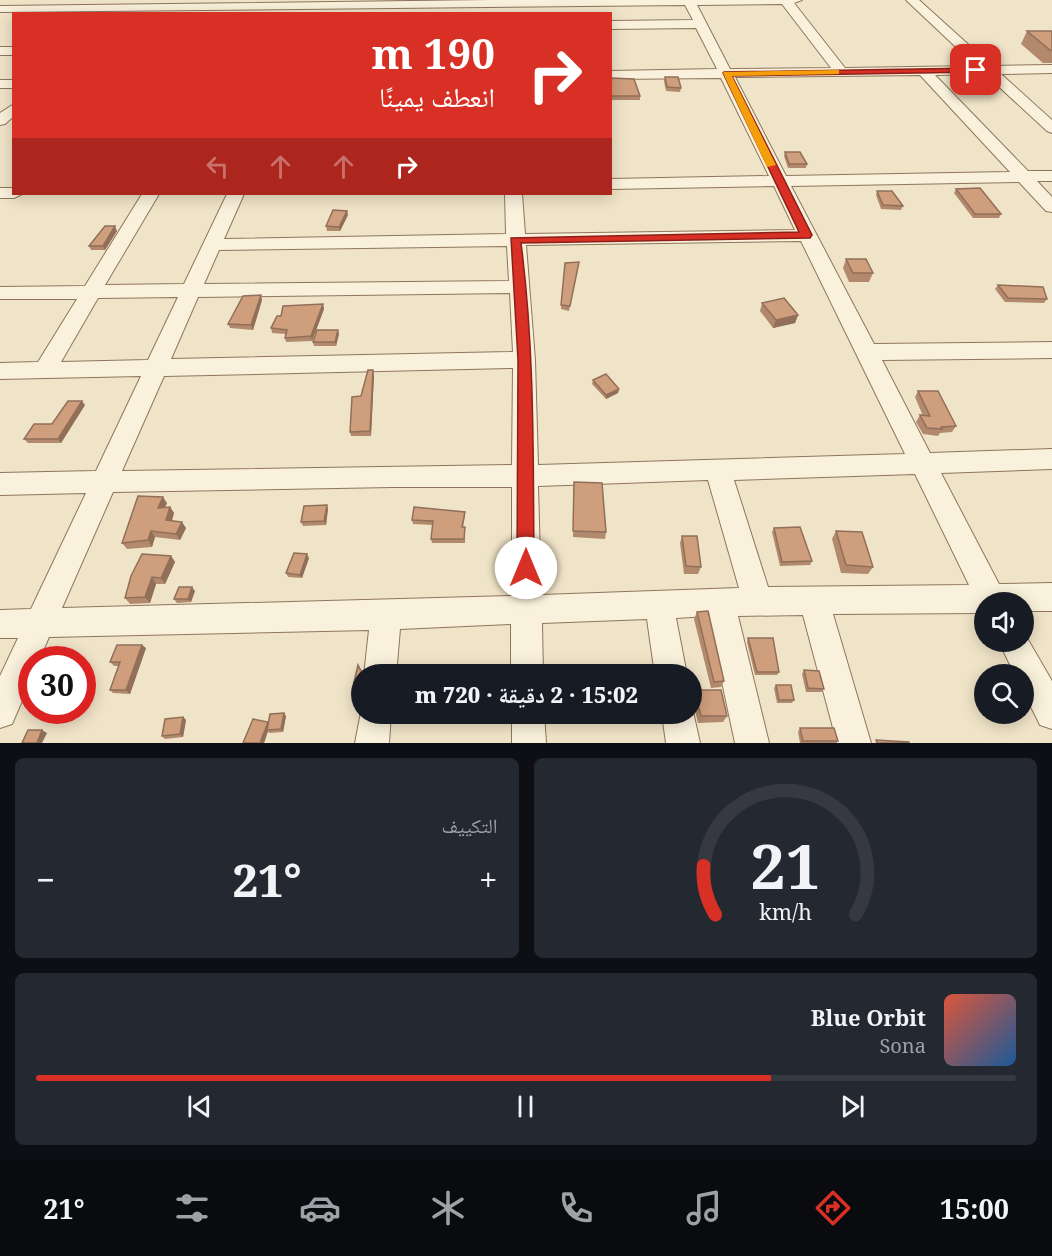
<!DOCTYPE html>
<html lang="ar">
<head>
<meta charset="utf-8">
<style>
  :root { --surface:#171b24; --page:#242831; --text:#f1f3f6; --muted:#9ea1a6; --line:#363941; --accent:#d93025 }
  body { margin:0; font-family:"Noto Serif","Noto Naskh Arabic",serif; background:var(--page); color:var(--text); direction:rtl; height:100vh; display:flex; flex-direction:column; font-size:22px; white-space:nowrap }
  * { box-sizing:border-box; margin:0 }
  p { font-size:20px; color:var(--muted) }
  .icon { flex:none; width:33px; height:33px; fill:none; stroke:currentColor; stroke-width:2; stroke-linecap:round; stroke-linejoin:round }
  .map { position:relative; height:743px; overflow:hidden; direction:ltr }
  .side { display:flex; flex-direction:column; gap:15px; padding:15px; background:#0d0f14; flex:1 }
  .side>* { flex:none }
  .hud { position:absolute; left:12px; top:12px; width:600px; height:183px; border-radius:0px; box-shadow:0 3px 15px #0003; direction:rtl; background:#d93025; color:#fff; overflow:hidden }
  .controls { position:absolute; left:974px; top:592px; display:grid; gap:12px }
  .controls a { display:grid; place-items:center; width:60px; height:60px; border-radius:50%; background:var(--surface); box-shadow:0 3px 15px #0003; font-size:30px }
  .speed { position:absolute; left:18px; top:646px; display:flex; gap:12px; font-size:30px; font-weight:700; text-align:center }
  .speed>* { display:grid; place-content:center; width:78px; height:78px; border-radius:50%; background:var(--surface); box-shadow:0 3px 15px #0003; line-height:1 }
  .speed .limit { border:9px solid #d22; background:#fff; color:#111 }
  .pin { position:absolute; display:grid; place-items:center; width:51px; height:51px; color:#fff; margin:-26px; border-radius:12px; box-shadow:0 3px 9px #0006 }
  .me { position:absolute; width:66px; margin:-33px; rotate:0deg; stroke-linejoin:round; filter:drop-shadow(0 0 4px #0008) }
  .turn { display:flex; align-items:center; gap:21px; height:126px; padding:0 18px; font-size:27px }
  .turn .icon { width:78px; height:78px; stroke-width:2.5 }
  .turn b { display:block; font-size:42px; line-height:51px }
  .lanes { display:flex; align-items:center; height:57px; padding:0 18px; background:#0003; justify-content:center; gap:30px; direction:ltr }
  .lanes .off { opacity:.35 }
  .big { font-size:45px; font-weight:800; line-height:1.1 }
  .side .tile { flex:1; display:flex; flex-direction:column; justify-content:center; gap:9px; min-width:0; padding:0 21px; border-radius:9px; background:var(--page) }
  .side .dial { align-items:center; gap:0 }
  .dial svg { height:156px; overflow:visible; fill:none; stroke:var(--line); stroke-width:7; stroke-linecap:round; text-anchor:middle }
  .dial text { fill:var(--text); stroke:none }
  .song { display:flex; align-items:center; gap:18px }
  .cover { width:72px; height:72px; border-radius:9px; background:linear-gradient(135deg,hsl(10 70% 55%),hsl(210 70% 35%)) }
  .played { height:6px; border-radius:3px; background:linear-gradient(90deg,var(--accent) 75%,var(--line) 75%) }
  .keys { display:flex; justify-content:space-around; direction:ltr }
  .heat { display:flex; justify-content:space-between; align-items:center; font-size:33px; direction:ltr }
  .side .tiles { flex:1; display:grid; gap:15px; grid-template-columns:1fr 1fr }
  .tile:last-child { grid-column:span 2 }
  .trip { position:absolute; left:351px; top:664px; width:351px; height:60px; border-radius:30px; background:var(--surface); box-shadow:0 3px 15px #0003; font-weight:800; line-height:60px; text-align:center; direction:rtl }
  .menu { display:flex; height:96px; justify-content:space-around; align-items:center; background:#090b0e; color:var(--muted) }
  .menu .icon { width:42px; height:42px }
  .menu .selected { color:var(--accent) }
  .menu b { font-size:27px; color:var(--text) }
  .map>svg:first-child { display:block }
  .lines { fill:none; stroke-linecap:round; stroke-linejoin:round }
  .minor-casing { stroke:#8d765c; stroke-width:2 }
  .minor { fill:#faf1dc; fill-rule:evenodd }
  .wall { fill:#b2896c }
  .shaded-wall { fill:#916f58 }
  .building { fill:#cf9f7d; stroke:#916f58; stroke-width:1.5 }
  .route { fill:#d93025; stroke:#8d1f18; stroke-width:1.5 }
  .slow { fill:#f59e0b }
</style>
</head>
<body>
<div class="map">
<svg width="1052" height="743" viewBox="0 0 1052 743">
  <rect width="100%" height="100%" fill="#f0e4c8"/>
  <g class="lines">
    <defs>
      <path id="minor" d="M492 0H802L794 3 845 68 976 66 906 0H919L992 66 1052 65V73L1001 74 1052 120V133L1047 131 985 74 935 75 1028 171H1052V181H1037L1052 197V212L1046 211 1019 182 791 186 874 344 1052 342V358L882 360 930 453 1052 449V469L941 473 999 584 1052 583V611H1023V603H984V613L833 614 871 743H837L803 615 738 616 769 743H735L708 616 676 618 687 675H655L647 619 542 623 543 675H511V624L400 629 396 675H364L369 630 49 637 39 660H32V678L12 724 0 728V676L18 638H0V610L31 609 86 493 0 495V473L96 471 141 376 0 379V363L38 362 77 299H0V287L85 286 142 194H159L105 285 184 284 227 194H244L224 239 506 234 505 194H522L525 234 795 230 774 186 610 189V179L769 176 721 78 610 79V71L717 69 696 28 610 29V21L693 20 685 5 0 12V6ZM782 4 831 68 730 69 697 5ZM920 75 1010 172 786 176 735 77ZM801 241 905 454 538 465 535 360 526 245ZM507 246 509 281 204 284 219 250ZM510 293 513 352 171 359 198 297ZM178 297 148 360 61 362 98 298ZM513 368 512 465 122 471 164 376ZM915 474 969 585 768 587 734 480ZM708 480 739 588 541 595 538 486ZM392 487H512V596L62 608 113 492Z
        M0 47H14V55H0Z
        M0 80H14V88H0Z
        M14 104V116L5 124 0 125V113Z
        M0 188H14V194H22L14 198H0Z
        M1023 631 1052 681V729L1040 725 1023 691V675H1015L999 642H1023Z
        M362 707V714H391L389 743H355Z
        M692 707 700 743H666L662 714H692Z
        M512 714H544L546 743H512Z"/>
    </defs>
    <!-- minor casing -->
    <use href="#minor" class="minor-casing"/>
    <!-- minor -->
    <use href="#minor" class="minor"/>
  </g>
  <!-- wall -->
  <path class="wall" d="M1027 31H1052V63H1043L1021 44Z
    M665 77 681 88 680 92 666 91 664 81Z
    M610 78 640 96V100H610Z
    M785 152 807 164 806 168H788L784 156Z
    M956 189 1001 214 999 218H973L954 193Z
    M877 191 903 206 901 210 881 209 876 195Z
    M348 215 340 231H327L326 226Z
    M117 231 105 250H91L89 246Z
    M846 259 873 273 869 282H849L843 268Z
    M565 263 578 267 569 311 561 309Z
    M998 285 1047 299 1044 303 1005 302 995 289Z
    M262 300 253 330 230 328 228 324Z
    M762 303 798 315 795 323 773 328 760 311Z
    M323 304 324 309 312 341 286 342 285 338 286 334 272 333 271 328 281 316Z
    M339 334 336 346H314L313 342Z
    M374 375 371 436H351L350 432 361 396Z
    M593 380 619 389 618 393 606 399 592 384Z
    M918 391 956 426 952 432 940 433 938 436 923 434 916 422 920 415 923 416 915 397Z
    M85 405 61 443H28L24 439Z
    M574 489 606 532 605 539 573 537Z
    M167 503 165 507H170L174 513 172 521 186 528 180 540 155 537 152 547 127 549 122 543Z
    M328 509 326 525 303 526 301 522Z
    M465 512V516L463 527 465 531V543H432L431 539 433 525 413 524 412 520Z
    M774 528 812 561 810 565 780 566 772 532Z
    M836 531 873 567 868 574 841 573 832 539Z
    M682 536 701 567 698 574H684L680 543Z
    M171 556 175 562 165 584H156L150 603 130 604 125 598Z
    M309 558 302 578 288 577 286 573Z
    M195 591 191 602 177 603 174 599Z
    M697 612 724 681 721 687 711 688 694 619Z
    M748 638 779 672 777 675H755L747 642Z
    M146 648 130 694 113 693 110 690 119 666H114L110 662Z
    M804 670 824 689 821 692H806L802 674Z
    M361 671H391L393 675H362V688H357L354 682Z
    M776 685 794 700 792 703H777L774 688Z
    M694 690 727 716 723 722 698 723 692 698Z
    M286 716 283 732 269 733 268 731 264 743H243L268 722Z
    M183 717 186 720 183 737 165 739 162 736Z
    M800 728 838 741 835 743H800L798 732Z"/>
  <!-- shaded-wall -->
  <path class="shaded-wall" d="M347 211 348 215 340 231 339 227Z
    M115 226 117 231 105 250 103 246Z
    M261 295 262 300 253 330 251 325Z
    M323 304 324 309 312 341 311 336Z
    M798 315 795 323 773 328 776 320Z
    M338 330 339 334 336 346 335 342Z
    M373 370 374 375 371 436 370 431Z
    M619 389 618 393 606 399V395Z
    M82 401 85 405 61 443 58 439Z
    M163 497 167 503 162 514 158 508Z
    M327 505 328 509 326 525 324 521Z
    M170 507 174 513 170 526 166 520Z
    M182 522 186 528 180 540 176 534Z
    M151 531 155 537 152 547 148 540Z
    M307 554 309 558 302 578 300 575Z
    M171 556 175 562 165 584 161 578Z
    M152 577 156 584 150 603 145 597Z
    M192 587 195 591 191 602 188 599Z
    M142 645 146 648 130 694 126 690Z
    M284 713 286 716 283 732 281 729Z
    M183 717 186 720 183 737 180 734Z
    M268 722 267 730 268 731 264 743H260Z
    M42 730 47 733 42 743H37Z"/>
  <!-- building -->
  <path class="building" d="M1027 31H1052V50H1050Z
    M665 77H678L681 88 667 87Z
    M610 78 634 79 640 96H610Z
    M785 152H800L807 164H789Z
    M980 188 1001 214H975L956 189Z
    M877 191H892L903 206 883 205Z
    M333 210 347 211 339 227 326 226Z
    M105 226H115L103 246H89Z
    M846 259H866L873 273H853Z
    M579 262 570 306 561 305 565 263Z
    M998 285 1043 287 1047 299 1008 298Z
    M261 295 251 325 228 324 243 296Z
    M784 298 798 315 776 320 762 303Z
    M323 304 311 336 285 338 287 330 271 328 277 316H281L283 306Z
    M317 330H338L335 342H313Z
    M368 370H373L370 431 350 432 352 397 361 396Z
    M606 374 619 389 606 395 593 380Z
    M918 391H938L956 426 941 427 942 429 927 428 920 415 930 416Z
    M68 401H82L58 439H24L34 424H52Z
    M574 482 602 483 606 532 573 531Z
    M138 496 163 497 158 508 170 507 166 520 182 522 176 534 151 531 148 540 122 543Z
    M327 505 324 521 301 522 304 506Z
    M414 507 465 512 462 527H465L464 539H431L433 521 412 520Z
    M800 527 812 561 782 562 774 528Z
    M836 531 862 532 873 567 846 565Z
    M682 536H697L701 567 686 566Z
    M294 553 307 554 300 575 286 573Z
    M142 554 171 556 161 578 152 577 145 597 125 598 131 576Z
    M179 587H192L188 599H174Z
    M708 611 724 681 714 682 697 612Z
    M748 638H773L779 672H757Z
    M117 645H142L126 690H110L120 662H110Z
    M358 665 361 671H391V675H362V682H354Z
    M804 670 819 671 824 689 808 688Z
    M776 685H791L794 700H779Z
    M694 690H721L727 716H701Z
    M284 713 281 729 267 730 270 714Z
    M183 717 180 734 162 736 165 719Z
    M253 719 268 722 260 743H243Z
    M800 728H834L838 741H803Z
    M28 730H42L37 743H22Z
    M876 740 909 742V743H877Z"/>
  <!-- route -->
  <path class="route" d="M976 68 979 69V72L732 76 812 235 810 238 521 243C535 351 533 460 534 568L532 573 526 576 520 573 517 568 518 360 511 238 799 232 723 73 724 72Z"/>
  <!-- slow -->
  <path class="slow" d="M836 70H839V74L732 76 776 165 767 167 723 73 724 72Z"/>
</svg>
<div class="controls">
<a><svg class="icon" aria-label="sound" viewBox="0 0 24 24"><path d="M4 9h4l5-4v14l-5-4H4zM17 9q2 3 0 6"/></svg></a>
<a><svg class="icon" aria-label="search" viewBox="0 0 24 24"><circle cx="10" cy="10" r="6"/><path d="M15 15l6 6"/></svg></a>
</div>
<div class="speed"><div class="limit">30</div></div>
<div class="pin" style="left:976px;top:70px;background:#d93025"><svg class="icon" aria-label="arrive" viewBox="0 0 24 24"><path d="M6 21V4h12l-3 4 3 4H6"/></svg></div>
<svg class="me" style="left:526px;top:568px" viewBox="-20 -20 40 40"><circle r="19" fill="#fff"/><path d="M0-13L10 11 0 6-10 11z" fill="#d93025"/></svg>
<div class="trip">15:02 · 2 دقيقة · 720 m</div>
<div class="hud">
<div class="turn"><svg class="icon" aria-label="right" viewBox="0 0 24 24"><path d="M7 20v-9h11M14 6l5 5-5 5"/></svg><div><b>190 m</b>انعطف يمينًا</div></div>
<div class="lanes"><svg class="icon off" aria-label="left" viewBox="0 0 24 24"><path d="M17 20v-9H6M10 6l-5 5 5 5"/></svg><svg class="icon off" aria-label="ahead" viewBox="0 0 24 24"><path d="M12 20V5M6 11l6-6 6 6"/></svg><svg class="icon off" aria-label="ahead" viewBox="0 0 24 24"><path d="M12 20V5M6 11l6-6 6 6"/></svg><svg class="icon" aria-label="right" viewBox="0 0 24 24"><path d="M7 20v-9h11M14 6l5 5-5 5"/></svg></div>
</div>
</div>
<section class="side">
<div class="tiles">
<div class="tile dial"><svg viewBox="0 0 100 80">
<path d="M14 69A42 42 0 1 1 86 69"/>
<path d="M14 69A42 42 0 0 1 8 44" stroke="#d93025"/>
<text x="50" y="56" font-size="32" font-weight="700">21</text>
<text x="50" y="72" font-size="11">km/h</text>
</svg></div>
<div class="tile"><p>التكييف</p>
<div class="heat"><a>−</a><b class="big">21°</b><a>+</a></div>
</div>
<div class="tile">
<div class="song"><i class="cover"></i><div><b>Blue Orbit</b><p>Sona</p></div></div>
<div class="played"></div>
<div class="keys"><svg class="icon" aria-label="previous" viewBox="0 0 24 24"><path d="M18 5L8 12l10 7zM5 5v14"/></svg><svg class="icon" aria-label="pause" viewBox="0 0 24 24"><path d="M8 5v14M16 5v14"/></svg><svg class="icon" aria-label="next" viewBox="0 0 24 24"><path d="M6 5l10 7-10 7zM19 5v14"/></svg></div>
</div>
</div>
</section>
<nav class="menu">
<b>15:00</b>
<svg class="icon selected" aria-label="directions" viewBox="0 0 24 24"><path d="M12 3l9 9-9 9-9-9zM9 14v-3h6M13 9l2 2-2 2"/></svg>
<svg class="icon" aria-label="music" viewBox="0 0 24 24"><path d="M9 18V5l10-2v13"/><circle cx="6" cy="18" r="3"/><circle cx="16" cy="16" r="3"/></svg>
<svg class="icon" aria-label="phone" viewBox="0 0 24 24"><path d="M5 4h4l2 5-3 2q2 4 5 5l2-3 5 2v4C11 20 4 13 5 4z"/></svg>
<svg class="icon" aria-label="climate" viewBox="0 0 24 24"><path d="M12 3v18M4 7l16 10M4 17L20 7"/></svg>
<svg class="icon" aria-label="car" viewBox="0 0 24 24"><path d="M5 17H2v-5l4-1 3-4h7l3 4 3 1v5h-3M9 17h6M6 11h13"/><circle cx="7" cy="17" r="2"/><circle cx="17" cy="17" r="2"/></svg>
<svg class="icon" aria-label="filters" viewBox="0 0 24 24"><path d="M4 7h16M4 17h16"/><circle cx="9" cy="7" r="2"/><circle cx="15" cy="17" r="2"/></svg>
<b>21°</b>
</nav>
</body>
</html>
